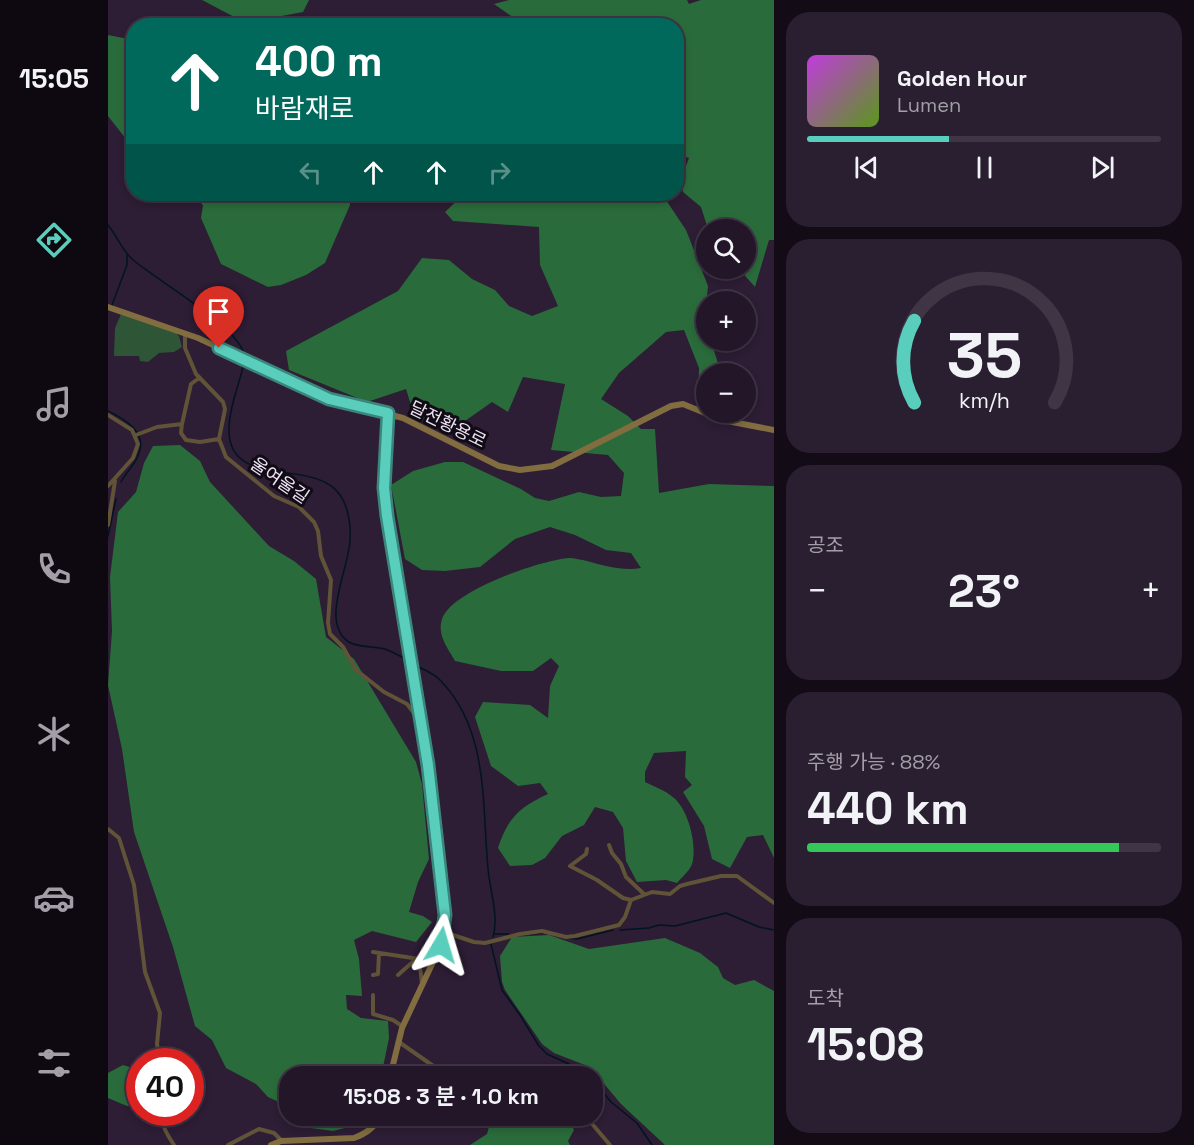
<!DOCTYPE html>
<html lang="ko">
<head>
<meta charset="utf-8">
<style>
  :root { --surface:#221628; --page:#2a1f30; --text:#f1f3f6; --muted:#a29fa8; --line:#3f3545; --accent:#5acebd }
  body { margin:0; font-family:"Space Grotesk","Noto Sans KR",sans-serif; background:var(--page); color:var(--text); height:100vh; display:flex; flex-direction:column; font-size:22px; white-space:nowrap }
  * { box-sizing:border-box; margin:0 }
  p { font-size:20px; color:var(--muted) }
  .icon { flex:none; width:33px; height:33px; fill:none; stroke:currentColor; stroke-width:2; stroke-linecap:round; stroke-linejoin:round }
  .map { position:relative; flex:1; overflow:hidden }
  .details { display:flex; flex-direction:column; gap:12px; padding:12px; background:#130c16; width:420px }
  .details>* { flex:none }
  .top-card { position:absolute; left:18px; top:18px; width:558px; height:183px; border-radius:24px; box-shadow:0 3px 9px #0003,0 0 0 2px var(--line); background:#00695c; color:#fff; overflow:hidden }
  .buttons { position:absolute; left:588px; top:219px; display:grid; gap:12px }
  .buttons a { display:grid; place-items:center; width:60px; height:60px; border-radius:50%; background:var(--surface); box-shadow:0 3px 9px #0003,0 0 0 2px var(--line); font-size:30px }
  .speed { position:absolute; left:18px; top:1048px; display:flex; gap:12px; font-size:30px; font-weight:700; text-align:center }
  .speed>* { display:grid; place-content:center; width:78px; height:78px; border-radius:50%; background:var(--surface); box-shadow:0 3px 9px #0003,0 0 0 2px var(--line); line-height:1 }
  .speed .limit { border:9px solid #d22; background:#fff; color:#111 }
  .pin { position:absolute; display:grid; place-items:center; width:51px; height:51px; color:#fff; margin:-62px -26px; border-radius:50% 50% 50% 0; rotate:-45deg; box-shadow:0 0 6px #0007 }
  .pin .icon { rotate:45deg }
  .me { position:absolute; width:66px; margin:-33px; rotate:7deg; stroke-linejoin:round; filter:drop-shadow(0 0 4px #0008) }
  .turn { display:flex; align-items:center; gap:21px; height:126px; padding:0 30px; font-size:27px }
  .turn .icon { width:78px; height:78px; stroke-width:2.5 }
  .turn b { display:block; font-size:42px; line-height:51px }
  .lanes { display:flex; align-items:center; height:57px; padding:0 30px; background:#0003; justify-content:center; gap:30px; direction:ltr }
  .lanes .off { opacity:.35 }
  .big { font-size:45px; font-weight:600; line-height:1.1 }
  .details .widget { flex:1; display:flex; flex-direction:column; justify-content:center; gap:9px; min-width:0; padding:0 21px; border-radius:24px; background:var(--page) }
  .details .dial { align-items:center; gap:0 }
  .dial svg { height:156px; overflow:visible; fill:none; stroke:var(--line); stroke-width:7; stroke-linecap:round; text-anchor:middle }
  .dial text { fill:var(--text); stroke:none }
  .song { display:flex; align-items:center; gap:18px }
  .cover { width:72px; height:72px; border-radius:9px; background:linear-gradient(135deg,hsl(290 70% 55%),hsl(90 70% 35%)) }
  .played { height:6px; border-radius:3px; background:linear-gradient(90deg,var(--accent) 40%,var(--line) 40%) }
  .keys { display:flex; justify-content:space-around; direction:ltr }
  .heat { display:flex; justify-content:space-between; align-items:center; font-size:33px; direction:ltr }
  .charge { height:9px; border-radius:4px; background:linear-gradient(90deg,#34c759 88%,var(--line) 0) }
  .trip { position:absolute; left:171px; top:1066px; width:324px; height:60px; border-radius:24px; background:var(--surface); box-shadow:0 3px 9px #0003,0 0 0 2px var(--line); font-weight:600; line-height:60px; text-align:center }
  main { display:flex; flex:1; min-height:0 }
  .tabs { display:flex; flex-direction:column; width:108px; justify-content:space-around; align-items:center; background:#0e0910; color:var(--muted) }
  .tabs .icon { width:42px; height:42px }
  .tabs .current { color:var(--accent) }
  .tabs b { font-size:27px; color:var(--text) }
  .map>svg:first-child { display:block }
  .green { fill:#2e5536 }
  .forest { fill:#2a6b3b }
  .lines { fill:none; stroke-linecap:round; stroke-linejoin:round }
  .stream { stroke:#001520; stroke-width:1.5 }
  .street { stroke:#605337; stroke-width:4 }
  .secondary { stroke:#816d3f; stroke-width:6 }
  .route-casing { stroke:#3a867b; stroke-width:15 }
  .route { stroke:#5acebd; stroke-width:10 }
  .labels { text-anchor:middle; dominant-baseline:central; stroke-width:6; stroke-linejoin:round; paint-order:stroke }
  .street-label { font-size:18px; fill:#ece2f3; stroke:#110b15 }
</style>
</head>
<body>
<main>
<nav class="tabs">
<b>15:05</b>
<svg class="icon current" aria-label="directions" viewBox="0 0 24 24"><path d="M12 3l9 9-9 9-9-9zM9 14v-3h6M13 9l2 2-2 2"/></svg>
<svg class="icon" aria-label="music" viewBox="0 0 24 24"><path d="M9 18V5l10-2v13"/><circle cx="6" cy="18" r="3"/><circle cx="16" cy="16" r="3"/></svg>
<svg class="icon" aria-label="phone" viewBox="0 0 24 24"><path d="M5 4h4l2 5-3 2q2 4 5 5l2-3 5 2v4C11 20 4 13 5 4z"/></svg>
<svg class="icon" aria-label="climate" viewBox="0 0 24 24"><path d="M12 3v18M4 7l16 10M4 17L20 7"/></svg>
<svg class="icon" aria-label="car" viewBox="0 0 24 24"><path d="M5 17H2v-5l4-1 3-4h7l3 4 3 1v5h-3M9 17h6M6 11h13"/><circle cx="7" cy="17" r="2"/><circle cx="17" cy="17" r="2"/></svg>
<svg class="icon" aria-label="filters" viewBox="0 0 24 24"><path d="M4 7h16M4 17h16"/><circle cx="9" cy="7" r="2"/><circle cx="15" cy="17" r="2"/></svg>
</nav>
<div class="map">
<svg width="666" height="1145" viewBox="0 0 666 1145">
  <rect width="100%" height="100%" fill="#2d1d35"/>
  <!-- green -->
  <path class="green" d="M13 314 68 333 71 336 74 347 66 352 51 353 40 362 32 361 31 356H6L7 328Z"/>
  <!-- forest -->
  <path class="forest" d="M94 0H201L195 12 163 18 132 20Z
    M401 0H579L581 4 593 0H666V240H661L647 287 631 269 638 268V230L600 229 593 207 575 192 573 179 581 158 569 154 568 26 416 25 386 4Z
    M0 35 25 40V148L0 116Z
    M67 194H241L242 205 217 263 198 275 173 285 160 287 113 264 93 218 95 205 87 198 73 202Z
    M356 194H554L578 230 600 286 597 319 598 340 603 341 613 373 598 374V399L590 397 591 368 576 330 558 332 511 373 493 399 520 416 533 429H547L551 493 601 484 666 486V858L655 835 639 837 622 868 604 859 596 826 575 792 584 785 577 777 578 751 546 753 537 772V782C547 787 557 790 566 798 580 810 588 841 585 860 584 869 575 876 569 883L558 880 529 882 518 861 515 828 505 812 487 807 476 825 454 836 437 858 424 865 402 866 390 848C400 817 412 807 440 794L432 783 410 786 383 766 367 717 375 702 422 705 440 718 442 686 451 666 443 658 425 671H393L347 661C339 647 329 635 334 619 343 591 433 560 461 558 467 558 473 560 479 561 497 566 515 571 533 568L523 553 498 550 467 535 442 527 407 539 372 567 337 571 314 570 297 559 283 485 305 471 337 462H355L413 489 427 498 441 501 471 492 493 497 513 496 516 473 500 455 443 450 457 384 415 377 400 412 384 402 340 433 307 418 298 389 259 402 181 370 178 351 290 291 314 258 341 260 364 279 387 290 401 306 424 316 450 306 432 265 431 227 345 221 337 212Z
    M72 445 92 461 102 482 161 546 186 561 208 579 218 637 246 659 308 762 314 784 321 859 310 882 301 912 315 916 324 922 308 942 264 931 246 940 251 959 254 996 238 995 239 1009 253 1018 280 1021 281 1038 273 1077H182L181 1107 160 1097 148 1084 118 1068 104 1040 87 1026 65 947 26 832 14 749 0 685 4 631 2 577 10 512 28 492 36 463 45 446Z
    M441 935 481 949 557 938 592 953 610 967 615 978 627 985 646 980 666 991V1145H557L513 1104 482 1067 446 1053 434 1044 397 990 394 982 392 956 404 937Z
    M15 1065 31 1070V1106H19L0 1098V1073Z
    M194 1116H263L260 1122 225 1131 203 1128Z
    M384 1116H459L466 1130 460 1141 462 1145H362L379 1134Z"/>
  <g class="lines">
    <!-- stream -->
    <path class="stream" d="M0 225C9 236 14 250 24 259 45 278 138 331 136 357
      M4 305 19 265V255
      M136 362C132 384 121 406 121 429 120 491 207 457 232 495 240 506 243 525 242 539 242 567 211 623 241 642 251 648 266 646 277 649 285 652 294 657 301 661
      M0 411C16 419 39 432 31 453 28 464 18 472 13 482
      M0 536 8 499
      M305 664C314 669 326 673 333 681 381 731 374 805 380 869 382 891 391 916 385 937
      M512 930 541 928 551 925 567 926 618 913 651 927 666 930
      M387 934H401
      M423 934 436 933
      M461 938 469 939 505 930
      M383 944 394 990 412 1015 431 1046 439 1054 474 1070 483 1077
      M484 1079 503 1102 529 1123 544 1145"/>
    <!-- street -->
    <path class="street" d="M77 334V348L88 374 115 402 117 409 111 439 118 457 166 496 191 507 206 522 210 531 213 556 223 580 220 623 222 634 235 647 248 670 276 692 299 704 312 721
      M0 415 24 430 30 444 25 458 0 486
      M74 423 73 433 78 440 92 442 111 439
      M28 435 49 427 74 424 83 384 91 378
      M0 525 7 481
      M0 829 11 838 26 885 37 972 52 1013 49 1044 52 1062
      M501 845 504 853 513 864 518 877 536 894
      M479 849 478 854 462 866 489 880 515 898 523 900
      M336 932 366 942 377 943 412 934 434 931 458 937 467 936 511 925 517 917 523 900 544 892 562 894 572 886 579 884 613 876H629L666 903
      M265 952 311 959
      M265 975 270 974 271 953
      M290 975 308 959
      M314 983 311 959 334 925
      M265 995V1014L285 1020 294 1026
      M291 1042 341 1077
      M55 1113C53 1126 59 1134 66 1145
      M462 1116 480 1119 502 1145
      M120 1145 151 1129 166 1133 173 1140"/>
    <!-- secondary -->
    <path class="secondary" d="M0 307 90 338 221 399 295 418 391 466 412 470 444 466 563 406 575 404 614 420 666 430
      M280 413 276 488 279 516 320 765 337 915 333 945 294 1028 282 1077
      M163 1145 173 1141 246 1138C257 1134 267 1128 272 1116"/>
  </g>
  <g class="lines">
    <defs>
      <path id="route" d="M111 348 221 399 280 413 276 488 279 516 320 765 337 915 333 945"/>
    </defs>
    <!-- route casing -->
    <use href="#route" class="route-casing"/>
    <!-- route -->
    <use href="#route" class="route"/>
  </g>
  <g class="labels">
    <!-- street labels -->
    <g class="street-label">
      <text transform="translate(340 424) rotate(26)">달전황용로</text>
      <text transform="translate(172 480) rotate(34)">울여울길</text>
    </g>
  </g>
</svg>
<div class="buttons">
<a><svg class="icon" aria-label="search" viewBox="0 0 24 24"><circle cx="10" cy="10" r="6"/><path d="M15 15l6 6"/></svg></a>
<a>+</a>
<a>−</a>
</div>
<div class="speed"><div class="limit">40</div></div>
<div class="pin" style="left:111px;top:348px;background:#d93025"><svg class="icon" aria-label="arrive" viewBox="0 0 24 24"><path d="M6 21V4h12l-3 4 3 4H6"/></svg></div>
<svg class="me" style="left:333px;top:945px" viewBox="-20 -20 40 40"><path d="M0-17L14 15 0 8-14 15z" fill="#5acebd" stroke="#fff" stroke-width="4"/></svg>
<div class="trip">15:08 · 3 분 · 1.0 km</div>
<div class="top-card">
<div class="turn"><svg class="icon" aria-label="ahead" viewBox="0 0 24 24"><path d="M12 20V5M6 11l6-6 6 6"/></svg><div><b>400 m</b>바람재로</div></div>
<div class="lanes"><svg class="icon off" aria-label="left" viewBox="0 0 24 24"><path d="M17 20v-9H6M10 6l-5 5 5 5"/></svg><svg class="icon" aria-label="ahead" viewBox="0 0 24 24"><path d="M12 20V5M6 11l6-6 6 6"/></svg><svg class="icon" aria-label="ahead" viewBox="0 0 24 24"><path d="M12 20V5M6 11l6-6 6 6"/></svg><svg class="icon off" aria-label="right" viewBox="0 0 24 24"><path d="M7 20v-9h11M14 6l5 5-5 5"/></svg></div>
</div>
</div>
<section class="details">
<div class="widget">
<div class="song"><i class="cover"></i><div><b>Golden Hour</b><p>Lumen</p></div></div>
<div class="played"></div>
<div class="keys"><svg class="icon" aria-label="previous" viewBox="0 0 24 24"><path d="M18 5L8 12l10 7zM5 5v14"/></svg><svg class="icon" aria-label="pause" viewBox="0 0 24 24"><path d="M8 5v14M16 5v14"/></svg><svg class="icon" aria-label="next" viewBox="0 0 24 24"><path d="M6 5l10 7-10 7zM19 5v14"/></svg></div>
</div>
<div class="widget dial"><svg viewBox="0 0 100 80">
<path d="M14 69A42 42 0 1 1 86 69"/>
<path d="M14 69A42 42 0 0 1 14 27" stroke="#5acebd"/>
<text x="50" y="56" font-size="32" font-weight="700">35</text>
<text x="50" y="72" font-size="11">km/h</text>
</svg></div>
<div class="widget"><p>공조</p>
<div class="heat"><a>−</a><b class="big">23°</b><a>+</a></div>
</div>
<div class="widget"><p>주행 가능 · 88%</p><b class="big">440 km</b><div class="charge"></div></div>
<div class="widget"><p>도착</p><b class="big">15:08</b></div>
</section>
</main>
</body>
</html>
